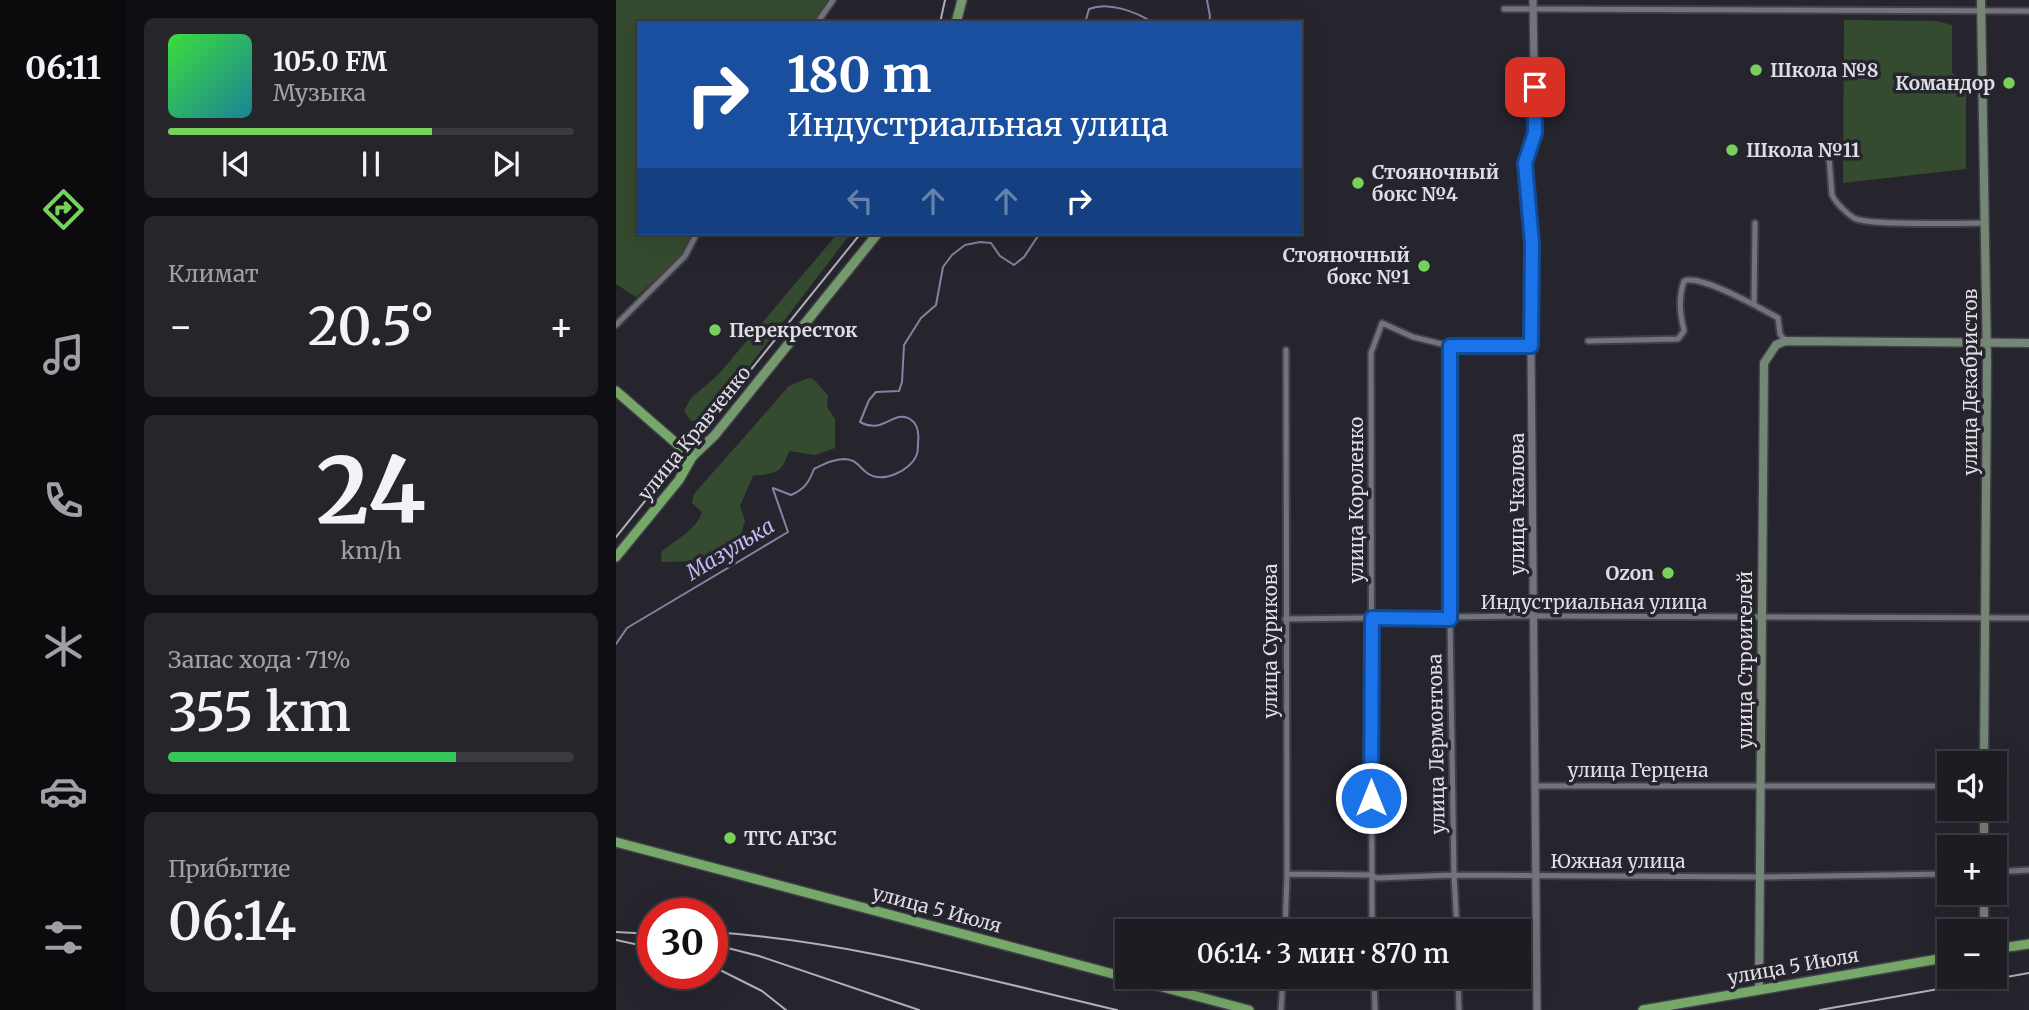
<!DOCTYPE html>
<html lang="ru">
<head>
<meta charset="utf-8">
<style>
  :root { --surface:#1c1c22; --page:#25252a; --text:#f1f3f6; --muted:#a0a1a5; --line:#3a3a40; --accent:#76d25a }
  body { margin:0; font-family:Merriweather,serif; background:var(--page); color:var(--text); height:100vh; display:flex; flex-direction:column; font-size:26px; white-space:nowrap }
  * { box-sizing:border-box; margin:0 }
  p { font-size:23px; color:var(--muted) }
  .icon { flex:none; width:38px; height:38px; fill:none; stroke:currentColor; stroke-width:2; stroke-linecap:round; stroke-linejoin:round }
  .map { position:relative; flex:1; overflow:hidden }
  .details { display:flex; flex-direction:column; gap:18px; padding:18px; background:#0f0f13; width:490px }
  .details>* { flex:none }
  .guide { position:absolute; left:21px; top:21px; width:665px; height:214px; border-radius:0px; box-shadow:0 7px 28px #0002,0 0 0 2px var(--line); background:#1a4fa0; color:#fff; overflow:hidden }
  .buttons { position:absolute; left:1321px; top:751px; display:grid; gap:14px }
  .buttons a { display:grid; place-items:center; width:70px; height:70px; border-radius:0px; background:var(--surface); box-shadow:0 7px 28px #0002,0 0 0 2px var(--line); font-size:35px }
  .speed { position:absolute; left:21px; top:898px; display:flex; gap:14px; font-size:35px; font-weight:700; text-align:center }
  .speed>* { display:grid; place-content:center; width:91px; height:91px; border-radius:50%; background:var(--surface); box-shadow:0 7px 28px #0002,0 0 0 2px var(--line); line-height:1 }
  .speed .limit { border:10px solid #d22; background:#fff; color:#111 }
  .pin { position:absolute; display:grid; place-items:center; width:60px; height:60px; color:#fff; margin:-30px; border-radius:14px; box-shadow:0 4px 10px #0006 }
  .me { position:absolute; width:77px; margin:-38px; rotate:0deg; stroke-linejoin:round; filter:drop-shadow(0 0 5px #0008) }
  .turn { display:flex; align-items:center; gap:24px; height:147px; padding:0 35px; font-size:32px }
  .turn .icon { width:91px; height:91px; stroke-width:2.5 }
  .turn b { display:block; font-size:49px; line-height:60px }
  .lanes { display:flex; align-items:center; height:66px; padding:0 35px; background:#0003; justify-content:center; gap:35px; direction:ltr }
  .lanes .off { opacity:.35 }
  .big { font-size:52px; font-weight:600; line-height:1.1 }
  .details .card { flex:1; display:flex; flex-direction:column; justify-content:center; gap:10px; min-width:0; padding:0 24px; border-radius:10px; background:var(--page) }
  .details .dial { align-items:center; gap:0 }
  .dial b { font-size:91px; line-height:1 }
  .song { display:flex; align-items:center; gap:21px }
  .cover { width:84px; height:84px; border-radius:10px; background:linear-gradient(135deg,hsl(120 70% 55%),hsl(190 70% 35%)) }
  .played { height:7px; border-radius:4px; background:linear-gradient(90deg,var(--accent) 65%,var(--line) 65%) }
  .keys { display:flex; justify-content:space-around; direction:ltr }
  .heat { display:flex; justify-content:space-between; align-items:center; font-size:38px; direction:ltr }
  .charge { height:10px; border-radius:5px; background:linear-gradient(90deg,#34c759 71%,var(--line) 0) }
  .trip { position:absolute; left:499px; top:919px; width:416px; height:70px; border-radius:0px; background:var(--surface); box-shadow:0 7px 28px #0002,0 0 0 2px var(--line); font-weight:600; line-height:70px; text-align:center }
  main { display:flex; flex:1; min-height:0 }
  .tab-bar { display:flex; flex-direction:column; width:126px; justify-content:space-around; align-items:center; background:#0b0b0e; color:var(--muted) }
  .tab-bar .icon { width:49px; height:49px }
  .tab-bar .selected { color:var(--accent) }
  .tab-bar b { font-size:32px; color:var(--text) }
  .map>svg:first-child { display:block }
  .green { fill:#354b2f }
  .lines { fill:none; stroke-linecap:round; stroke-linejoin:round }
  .stream { stroke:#8681a4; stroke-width:2 }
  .minor-casing { stroke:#414048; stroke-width:9 }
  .tertiary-casing { stroke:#414048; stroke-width:10 }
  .secondary-casing { stroke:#414048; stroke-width:11 }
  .primary-casing { stroke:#414048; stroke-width:12 }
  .trunk-casing { stroke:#414048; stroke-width:12 }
  .minor { stroke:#73727d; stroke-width:5 }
  .tertiary { stroke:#73727d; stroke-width:7 }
  .secondary { stroke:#748676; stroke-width:8 }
  .primary { stroke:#759a6e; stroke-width:9 }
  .trunk { stroke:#76a869; stroke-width:9 }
  .tram { stroke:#b0afb7; stroke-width:2 }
  .rail { stroke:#b0afb7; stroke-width:2 }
  .route-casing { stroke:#114b97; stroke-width:18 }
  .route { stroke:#1a73e8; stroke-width:12 }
  .poi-dot { fill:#76d25a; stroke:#26252e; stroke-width:2.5 }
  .labels { text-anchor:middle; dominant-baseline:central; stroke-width:7; stroke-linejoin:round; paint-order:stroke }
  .poi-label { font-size:19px; font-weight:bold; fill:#dfdee5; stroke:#26252e; text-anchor:start }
  .street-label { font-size:19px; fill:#dfdee5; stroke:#26252e }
  .water-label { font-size:21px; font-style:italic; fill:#bfb9f4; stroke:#26252e }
</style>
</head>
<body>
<main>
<nav class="tab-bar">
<b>06:11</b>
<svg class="icon selected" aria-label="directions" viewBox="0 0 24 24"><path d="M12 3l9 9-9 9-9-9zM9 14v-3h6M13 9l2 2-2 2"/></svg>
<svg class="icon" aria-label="music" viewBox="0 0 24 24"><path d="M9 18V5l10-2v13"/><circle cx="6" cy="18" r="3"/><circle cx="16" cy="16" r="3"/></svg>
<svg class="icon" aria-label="phone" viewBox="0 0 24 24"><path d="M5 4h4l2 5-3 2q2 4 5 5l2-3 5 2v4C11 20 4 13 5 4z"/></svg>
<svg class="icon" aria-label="climate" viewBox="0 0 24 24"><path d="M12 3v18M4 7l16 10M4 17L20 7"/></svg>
<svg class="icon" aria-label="car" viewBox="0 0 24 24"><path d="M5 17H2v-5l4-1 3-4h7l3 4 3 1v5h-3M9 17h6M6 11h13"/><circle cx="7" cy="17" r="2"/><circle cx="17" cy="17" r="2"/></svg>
<svg class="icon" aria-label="filters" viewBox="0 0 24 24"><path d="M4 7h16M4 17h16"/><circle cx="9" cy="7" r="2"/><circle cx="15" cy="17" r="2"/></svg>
</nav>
<section class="details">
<div class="card">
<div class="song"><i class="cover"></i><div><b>105.0 FM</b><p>Музыка</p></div></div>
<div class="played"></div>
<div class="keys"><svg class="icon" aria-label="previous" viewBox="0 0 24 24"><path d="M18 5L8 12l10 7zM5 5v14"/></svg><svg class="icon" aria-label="pause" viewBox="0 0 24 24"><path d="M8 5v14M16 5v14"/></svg><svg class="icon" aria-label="next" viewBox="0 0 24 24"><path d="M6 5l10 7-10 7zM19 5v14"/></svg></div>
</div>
<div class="card"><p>Климат</p>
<div class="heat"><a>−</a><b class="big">20.5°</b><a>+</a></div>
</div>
<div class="card dial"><b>24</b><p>km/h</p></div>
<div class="card"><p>Запас хода · 71%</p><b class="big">355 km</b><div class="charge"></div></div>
<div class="card"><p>Прибытие</p><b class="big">06:14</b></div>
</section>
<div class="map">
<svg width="1413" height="1010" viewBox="0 0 1413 1010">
  <rect width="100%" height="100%" fill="#26252e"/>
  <!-- green -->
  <path class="green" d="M0 0H221L205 23H23V233H81L69 252 20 297 0 284Z
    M1228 20 1320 21 1336 25V73L1350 82V169L1227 183Z
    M222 233H235L115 390 87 420 75 421 68 411 75 398 102 375Z
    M192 378 197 379 212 395 211 407 219 419V448L199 455 173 451C166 474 160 473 137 476L124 506 129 521 124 537 90 561 45 562 46 551C60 540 81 529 86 512L76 503 78 494 173 386Z"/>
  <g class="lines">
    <!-- stream -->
    <path class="stream" d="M591 0 594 16 593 23
      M469 23 473 9C493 1 520 12 538 23
      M157 488 175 495C189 489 193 482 198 469 208 464 217 459 229 459 241 460 242 466 251 473 266 484 295 471 301 454 302 451 302 447 302 443 303 435 302 424 294 419 277 409 268 435 244 422L253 400 260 392 283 391 286 382 288 345 305 318 320 305 327 267 336 255 349 245 364 242 375 243 384 256 398 265 408 257 424 233
      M0 644 11 628 172 532 157 489"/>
    <defs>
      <path id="minor" d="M888 9 1413 11
        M201 23 217 0
        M1212 144 1216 195C1220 203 1230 213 1238 218 1252 226 1347 223 1368 223
        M1138 305 1139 223
        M0 325 69 256 81 233
        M972 341 1062 339 1068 331C1064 313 1062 299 1068 281 1084 274 1140 306 1157 315L1162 318 1164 334 1169 341
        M834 346V619L838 875 841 931
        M669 619 918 616 1413 618
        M921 786H1334
        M1379 872 1413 870
        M671 874 755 875 761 878 838 875 1145 877 1334 874
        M669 931 671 874 670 350
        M756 931 755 353 766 323 797 337 834 346H915
        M758 976 759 1010
        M842 976 843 1010
        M665 1010 667 976"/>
      <path id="tertiary" d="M917 0 919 133 909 163 916 244 915 346 921 1010"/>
      <path id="secondary" d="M1365 0 1371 361 1368 763
        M1368 808V847
        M1368 892V931
        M1143 990 1148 363 1160 345 1169 341 1413 343"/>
      <path id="primary" d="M340 23 346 0
        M76 457 99 435 262 233"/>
      <path id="trunk" d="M0 391 76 457 63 480 0 557
        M0 842 633 1010
        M1379 949 1413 944
        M1027 1010 1334 957"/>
    </defs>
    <!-- minor casing -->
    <use href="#minor" class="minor-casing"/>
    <!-- tertiary casing -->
    <use href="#tertiary" class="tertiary-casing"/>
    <!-- secondary casing -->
    <use href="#secondary" class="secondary-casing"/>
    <!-- primary casing -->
    <use href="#primary" class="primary-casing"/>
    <!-- trunk casing -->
    <use href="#trunk" class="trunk-casing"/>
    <!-- minor -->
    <use href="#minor" class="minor"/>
    <!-- tertiary -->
    <use href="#tertiary" class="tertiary"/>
    <!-- secondary -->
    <use href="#secondary" class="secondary"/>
    <!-- primary -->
    <use href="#primary" class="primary"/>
    <!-- trunk -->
    <use href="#trunk" class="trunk"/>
    <!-- tram -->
    <path class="tram" d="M324 23 329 0
      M0 537 245 233"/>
    <!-- rail -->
    <path class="rail" d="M0 932 37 934
      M96 932C234 941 367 979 501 1010
      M0 940 37 948
      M96 944 143 956 303 1010
      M96 966 146 991 170 1010
      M1204 1010 1413 973"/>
  </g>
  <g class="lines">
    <defs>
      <path id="route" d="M755 798 756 618 834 619V346H915L916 244 909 163 919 133V87"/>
    </defs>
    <!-- route casing -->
    <use href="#route" class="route-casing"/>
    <!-- route -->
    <use href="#route" class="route"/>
  </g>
  <!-- markers -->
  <g class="poi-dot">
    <circle cx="1140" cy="70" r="7"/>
    <circle cx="1393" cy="83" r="7"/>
    <circle cx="1116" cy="150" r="7"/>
    <circle cx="742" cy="183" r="7"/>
    <circle cx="808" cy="266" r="7"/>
    <circle cx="99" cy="330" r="7"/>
    <circle cx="1052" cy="573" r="7"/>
    <circle cx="114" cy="838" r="7"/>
  </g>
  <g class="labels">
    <!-- poi labels -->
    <g class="poi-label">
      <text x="1154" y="70">Школа №8</text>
      <text x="1379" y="83" text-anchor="end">Командор</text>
      <text x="1130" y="150">Школа №11</text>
      <text x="756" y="172">Стояночный<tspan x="756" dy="22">бокс №4</tspan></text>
      <text x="794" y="255" text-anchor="end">Стояночный<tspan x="794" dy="22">бокс №1</tspan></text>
      <text x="113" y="330">Перекресток</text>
      <text x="1038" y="573" text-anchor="end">Ozon</text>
      <text x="128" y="838">ТГС АГЗС</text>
    </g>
    <!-- street labels -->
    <g class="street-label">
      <text transform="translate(1354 382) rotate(-90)">улица Декабристов</text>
      <text transform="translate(78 433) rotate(-51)">улица Кравченко</text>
      <text transform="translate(740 500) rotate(-90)">улица Короленко</text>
      <text transform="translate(901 504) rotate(-90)">улица Чкалова</text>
      <text x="978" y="602">Индустриальная улица</text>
      <text transform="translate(654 641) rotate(-90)">улица Сурикова</text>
      <text transform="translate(1129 660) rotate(-90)">улица Строителей</text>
      <text transform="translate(820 744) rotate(-91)">улица Лермонтова</text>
      <text x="1022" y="770">улица Герцена</text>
      <text x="1002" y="861">Южная улица</text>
      <text transform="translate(321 909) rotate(15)">улица 5 Июля</text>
      <text transform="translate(1177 966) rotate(-10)">улица 5 Июля</text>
    </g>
    <!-- water labels -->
    <g class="water-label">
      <text transform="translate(114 549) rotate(-31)">Мазулька</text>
    </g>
  </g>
</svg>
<div class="buttons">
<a><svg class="icon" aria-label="sound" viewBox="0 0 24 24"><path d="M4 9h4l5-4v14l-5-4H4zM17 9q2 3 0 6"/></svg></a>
<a>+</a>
<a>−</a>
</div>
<div class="speed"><div class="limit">30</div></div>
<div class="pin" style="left:919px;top:87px;background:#d93025"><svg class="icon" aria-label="arrive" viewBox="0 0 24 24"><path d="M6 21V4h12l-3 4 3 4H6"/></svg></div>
<svg class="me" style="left:755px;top:798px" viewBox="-20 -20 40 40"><circle r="17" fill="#1a73e8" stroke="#fff" stroke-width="3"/><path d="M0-11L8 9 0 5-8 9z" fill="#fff"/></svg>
<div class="trip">06:14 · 3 мин · 870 m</div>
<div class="guide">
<div class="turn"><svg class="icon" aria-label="right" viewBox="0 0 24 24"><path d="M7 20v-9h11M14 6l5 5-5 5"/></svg><div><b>180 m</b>Индустриальная улица</div></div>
<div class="lanes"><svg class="icon off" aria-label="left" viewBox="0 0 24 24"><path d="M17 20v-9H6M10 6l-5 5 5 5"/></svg><svg class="icon off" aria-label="ahead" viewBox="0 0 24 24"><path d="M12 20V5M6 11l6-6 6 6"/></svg><svg class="icon off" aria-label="ahead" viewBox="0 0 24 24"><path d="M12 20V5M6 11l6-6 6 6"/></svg><svg class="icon" aria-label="right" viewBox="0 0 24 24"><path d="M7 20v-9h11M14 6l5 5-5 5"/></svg></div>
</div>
</div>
</main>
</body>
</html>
